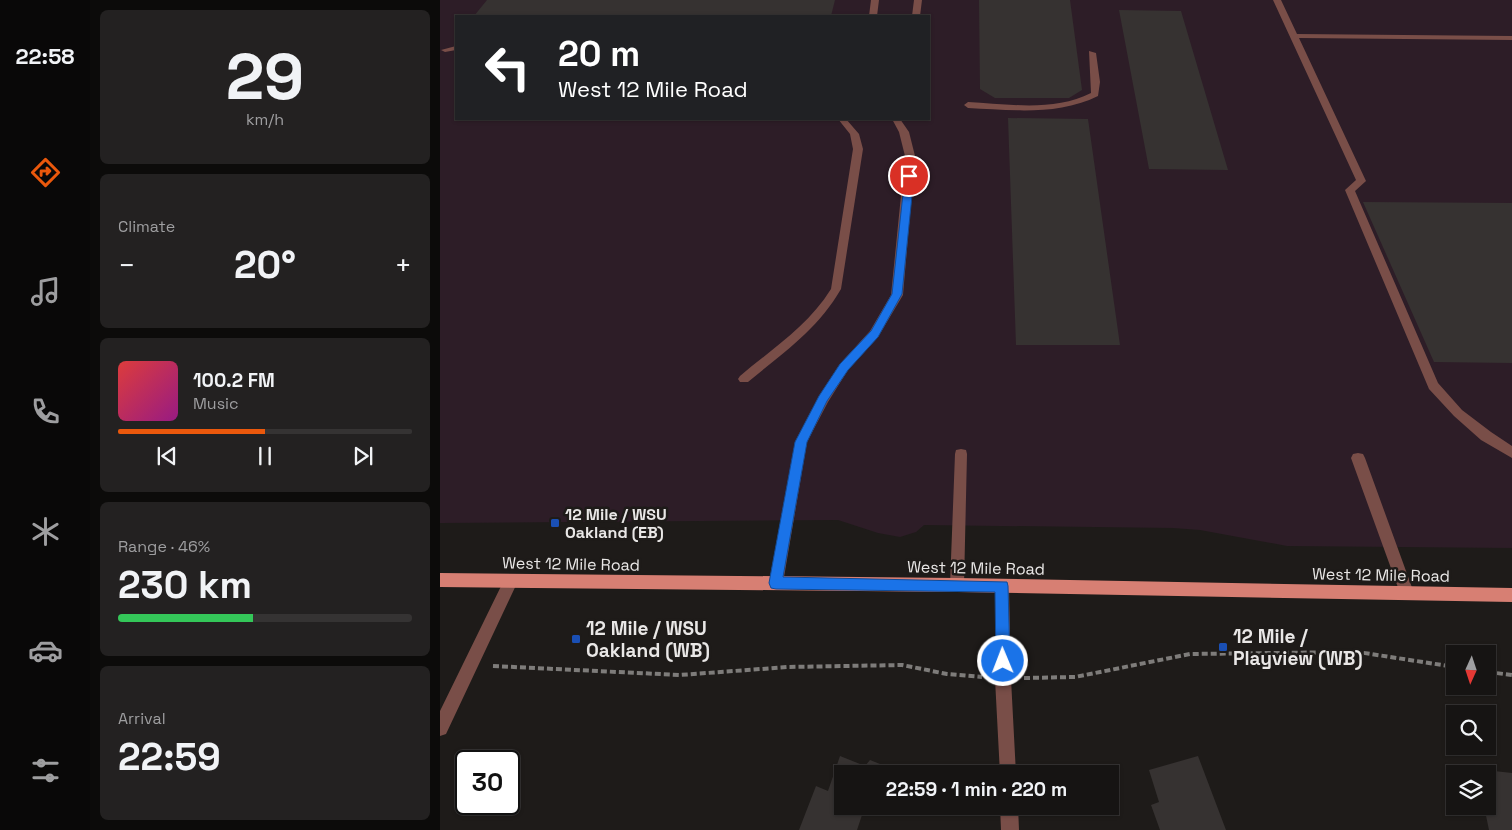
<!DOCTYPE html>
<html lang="en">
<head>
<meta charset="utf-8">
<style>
  :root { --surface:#161413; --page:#232121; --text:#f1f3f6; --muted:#9e9ea0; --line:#353333; --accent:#ea580c }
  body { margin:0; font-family:"Space Grotesk",sans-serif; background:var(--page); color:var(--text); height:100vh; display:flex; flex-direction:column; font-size:19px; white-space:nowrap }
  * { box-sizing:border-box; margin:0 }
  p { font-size:16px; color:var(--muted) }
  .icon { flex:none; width:28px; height:28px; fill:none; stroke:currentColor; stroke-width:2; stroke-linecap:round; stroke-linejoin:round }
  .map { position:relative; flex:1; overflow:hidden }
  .side { display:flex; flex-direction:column; gap:10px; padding:10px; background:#0c0b0a; width:350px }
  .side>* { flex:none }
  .guide { position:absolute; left:15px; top:15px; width:475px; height:105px; border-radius:0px; box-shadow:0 1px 4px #0004,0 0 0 1px var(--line); background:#202124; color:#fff; overflow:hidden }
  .needle { width:32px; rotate:183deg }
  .fabs { position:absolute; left:1006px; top:645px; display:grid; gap:10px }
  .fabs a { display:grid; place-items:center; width:50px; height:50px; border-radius:0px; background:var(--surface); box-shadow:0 1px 4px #0004,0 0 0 1px var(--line); font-size:25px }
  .speed { position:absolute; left:15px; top:750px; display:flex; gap:10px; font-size:25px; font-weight:700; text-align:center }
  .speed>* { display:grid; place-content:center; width:65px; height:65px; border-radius:50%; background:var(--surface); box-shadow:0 1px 4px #0004,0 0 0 1px var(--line); line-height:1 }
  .speed .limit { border:2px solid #111; border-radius:8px; background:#fff; color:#111 }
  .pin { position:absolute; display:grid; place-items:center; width:42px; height:42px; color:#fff; margin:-21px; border:2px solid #fff; border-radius:50%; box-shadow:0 1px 5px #0007 }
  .me { position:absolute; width:55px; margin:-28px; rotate:359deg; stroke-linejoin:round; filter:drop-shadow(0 0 4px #0008) }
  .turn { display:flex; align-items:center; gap:18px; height:105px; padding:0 20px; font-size:22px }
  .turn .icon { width:65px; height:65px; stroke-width:2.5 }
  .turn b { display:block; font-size:35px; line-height:42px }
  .big { font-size:38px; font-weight:700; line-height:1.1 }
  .side .card { flex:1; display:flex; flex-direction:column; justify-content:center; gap:8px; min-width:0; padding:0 18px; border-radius:8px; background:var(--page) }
  .side .dial { align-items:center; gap:0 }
  .dial b { font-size:65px; line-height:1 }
  .song { display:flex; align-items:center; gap:15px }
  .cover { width:60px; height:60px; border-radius:8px; background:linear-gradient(135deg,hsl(0 70% 55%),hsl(310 70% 35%)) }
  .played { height:5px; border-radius:2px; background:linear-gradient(90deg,var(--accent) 50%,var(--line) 50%) }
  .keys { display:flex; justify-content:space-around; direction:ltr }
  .heat { display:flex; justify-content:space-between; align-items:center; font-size:28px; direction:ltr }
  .charge { height:8px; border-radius:4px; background:linear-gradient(90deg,#34c759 46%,var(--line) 0) }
  .trip { position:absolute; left:394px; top:765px; width:285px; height:50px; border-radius:0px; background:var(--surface); box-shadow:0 1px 4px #0004,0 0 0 1px var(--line); font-weight:700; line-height:50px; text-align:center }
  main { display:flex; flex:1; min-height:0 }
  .tabs { display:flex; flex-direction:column; width:90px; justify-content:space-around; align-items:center; background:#090808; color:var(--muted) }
  .tabs .icon { width:35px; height:35px }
  .tabs .current { color:var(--accent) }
  .tabs b { font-size:22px; color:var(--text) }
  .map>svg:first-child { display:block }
  .commercial { fill:#2d1d27; fill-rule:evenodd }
  .building { fill:#363231 }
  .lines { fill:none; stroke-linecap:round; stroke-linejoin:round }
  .path { stroke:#7e7c7a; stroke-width:4; stroke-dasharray:6 3; stroke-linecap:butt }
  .minor { fill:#794e48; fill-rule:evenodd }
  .major { fill:#d77f73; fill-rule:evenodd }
  .route { fill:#1a73e8; stroke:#114b97 }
  .transit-dot { fill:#1a4fb4; stroke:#1e1b19; stroke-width:2 }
  .labels { text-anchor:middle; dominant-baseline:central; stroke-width:5; stroke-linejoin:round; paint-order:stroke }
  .poi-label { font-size:16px; font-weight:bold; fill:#e9e7e6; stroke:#1e1b19; text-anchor:start }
  .street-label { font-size:16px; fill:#e9e7e6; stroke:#1e1b19 }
  .near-poi-label { font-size:19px; font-weight:bold; fill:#e9e7e6; stroke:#1e1b19; text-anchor:start }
</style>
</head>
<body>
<main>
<nav class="tabs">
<b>22:58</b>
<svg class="icon current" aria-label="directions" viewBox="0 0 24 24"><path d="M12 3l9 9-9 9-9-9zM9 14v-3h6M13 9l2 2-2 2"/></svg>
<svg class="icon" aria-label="music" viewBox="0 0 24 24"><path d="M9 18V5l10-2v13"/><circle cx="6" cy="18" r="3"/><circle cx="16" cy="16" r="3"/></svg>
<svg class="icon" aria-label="phone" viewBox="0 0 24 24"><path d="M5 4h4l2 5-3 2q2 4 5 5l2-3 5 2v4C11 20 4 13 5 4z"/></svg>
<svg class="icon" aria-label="climate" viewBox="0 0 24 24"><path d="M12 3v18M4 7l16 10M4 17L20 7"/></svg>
<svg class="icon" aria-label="car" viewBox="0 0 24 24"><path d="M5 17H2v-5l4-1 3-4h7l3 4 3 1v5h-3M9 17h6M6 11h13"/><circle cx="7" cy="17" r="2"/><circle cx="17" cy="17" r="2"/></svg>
<svg class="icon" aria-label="filters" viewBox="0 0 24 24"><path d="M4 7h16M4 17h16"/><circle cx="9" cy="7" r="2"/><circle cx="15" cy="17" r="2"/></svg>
</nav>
<section class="side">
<div class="card dial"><b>29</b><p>km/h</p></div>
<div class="card"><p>Climate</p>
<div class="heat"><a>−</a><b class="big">20°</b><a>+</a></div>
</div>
<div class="card">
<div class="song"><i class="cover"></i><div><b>100.2 FM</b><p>Music</p></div></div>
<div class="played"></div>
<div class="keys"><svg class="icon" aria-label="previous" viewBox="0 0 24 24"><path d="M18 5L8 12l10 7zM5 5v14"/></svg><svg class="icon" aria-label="pause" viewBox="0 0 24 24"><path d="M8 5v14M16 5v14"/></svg><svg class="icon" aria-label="next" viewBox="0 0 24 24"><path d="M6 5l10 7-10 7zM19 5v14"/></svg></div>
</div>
<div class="card"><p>Range · 46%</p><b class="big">230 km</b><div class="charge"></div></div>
<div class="card"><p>Arrival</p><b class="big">22:59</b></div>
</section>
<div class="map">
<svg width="1072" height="830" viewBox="0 0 1072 830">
  <rect width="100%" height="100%" fill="#1e1b19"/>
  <!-- commercial -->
  <path class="commercial" d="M0 0H1072V548L847 546 760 530 733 528 484 525 476 532 460 537 438 533 398 520 0 523ZM16 16H489V119H16Z"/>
  <!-- building -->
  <path class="building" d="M47 0H395L391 16H34Z
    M539 0H630L642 90 629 98H555L540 89Z
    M679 10 741 11 788 170 709 169Z
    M568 118 648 119 680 345H576Z
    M923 202 1072 203V363L994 362Z
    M400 756 425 766 430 760 440 764 437 774H402V806H425L417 830H359L376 786 388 791Z
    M758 756 786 830H720L711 805 719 802 709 770Z
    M1036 769 1072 773V830H1049L1044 806H1048V774H1037Z"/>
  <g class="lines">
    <!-- path -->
    <path class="path" d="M53 666 240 675 348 667 462 665 507 674 542 677
      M1048 672 1072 675
      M584 678 635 677 750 654 918 652 1015 667"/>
    <!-- minor -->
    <path class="minor" d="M431 0H439L437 16H429Z
      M474 0H482L480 16H472Z
      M833 0H841L857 34 1072 36V40L859 38 926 181 915 191 998 383 1022 410 1051 432 1072 446V458L1041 440 1014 416 989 389 905 190 916 180Z
      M16 46V50L5 52 1 50Z
      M649 51 656 53 660 82 658 96C618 116 571 110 528 108L524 105 528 102C568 104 614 112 651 93Z
      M398 119H406L419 134 423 149 401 289C378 329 343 353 308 382H300L298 379 300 376C332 349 368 326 391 289L413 149 410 134Z
      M452 119H460L469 132 475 156 463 295 438 337 408 370 388 402 367 442 343 583 341 588 336 590 331 588 329 583 355 442 379 396 400 364 430 331 451 295 465 156 459 132Z
      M521 449 526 450 527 454 524 585 522 590 517 592 512 590 510 585 515 454 516 450Z
      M918 453 923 454 925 458 974 593 972 598 967 600 962 598 960 593 911 458 913 454Z
      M71 574 76 576 78 581 6 734 0 736V711L66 576Z
      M562 579 567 581 569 586 571 679 576 774H560L555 679V586L557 581Z
      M560 806H578L579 830H561Z"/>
    <!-- major -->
    <path class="major" d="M0 573 517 578 1072 588V602L517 592 0 587Z"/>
  </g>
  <!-- route -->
  <path class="route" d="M469 174 474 176 462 294 438 337 408 370 387 401 367 442 343 577 567 582 568 586 570 661 568 666 563 668 558 666 556 661 555 592 336 589 331 588 329 583 355 442 379 396 400 364 431 331 452 294 465 176Z"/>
  <!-- markers -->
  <g class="transit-dot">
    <rect x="110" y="518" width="10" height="10" rx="2.5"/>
    <rect x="131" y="634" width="10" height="10" rx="2.5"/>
    <rect x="778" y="642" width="10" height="10" rx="2.5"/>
  </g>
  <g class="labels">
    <!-- poi labels -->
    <g class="poi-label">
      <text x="125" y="514">12 Mile / WSU<tspan x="125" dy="18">Oakland (EB)</tspan></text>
    </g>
    <!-- street labels -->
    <g class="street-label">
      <text transform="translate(131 564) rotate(1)">West 12 Mile Road</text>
      <text transform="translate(536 568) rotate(1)">West 12 Mile Road</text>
      <text transform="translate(941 575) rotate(1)">West 12 Mile Road</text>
    </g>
    <!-- near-poi labels -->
    <g class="near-poi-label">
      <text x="146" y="628">12 Mile / WSU<tspan x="146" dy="22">Oakland (WB)</tspan></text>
      <text x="793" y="636">12 Mile /<tspan x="793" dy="22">Playview (WB)</tspan></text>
    </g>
  </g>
</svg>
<div class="fabs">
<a><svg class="needle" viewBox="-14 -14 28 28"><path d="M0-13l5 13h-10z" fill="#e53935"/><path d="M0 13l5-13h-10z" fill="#9e9ea0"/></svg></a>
<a><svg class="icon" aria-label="search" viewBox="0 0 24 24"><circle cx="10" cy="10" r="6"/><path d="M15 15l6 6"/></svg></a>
<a><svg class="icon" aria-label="layers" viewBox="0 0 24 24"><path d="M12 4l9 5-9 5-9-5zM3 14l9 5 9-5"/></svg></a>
</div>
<div class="speed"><div class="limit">30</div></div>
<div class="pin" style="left:469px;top:176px;background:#d93025"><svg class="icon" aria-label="arrive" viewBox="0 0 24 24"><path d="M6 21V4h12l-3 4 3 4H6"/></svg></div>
<svg class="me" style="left:563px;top:661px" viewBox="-20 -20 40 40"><circle r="17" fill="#1a73e8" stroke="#fff" stroke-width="3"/><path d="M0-11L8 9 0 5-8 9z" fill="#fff"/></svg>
<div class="trip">22:59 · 1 min · 220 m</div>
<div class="guide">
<div class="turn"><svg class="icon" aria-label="left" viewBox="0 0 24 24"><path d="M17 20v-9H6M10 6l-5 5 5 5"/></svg><div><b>20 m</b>West 12 Mile Road</div></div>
</div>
</div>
</main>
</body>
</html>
